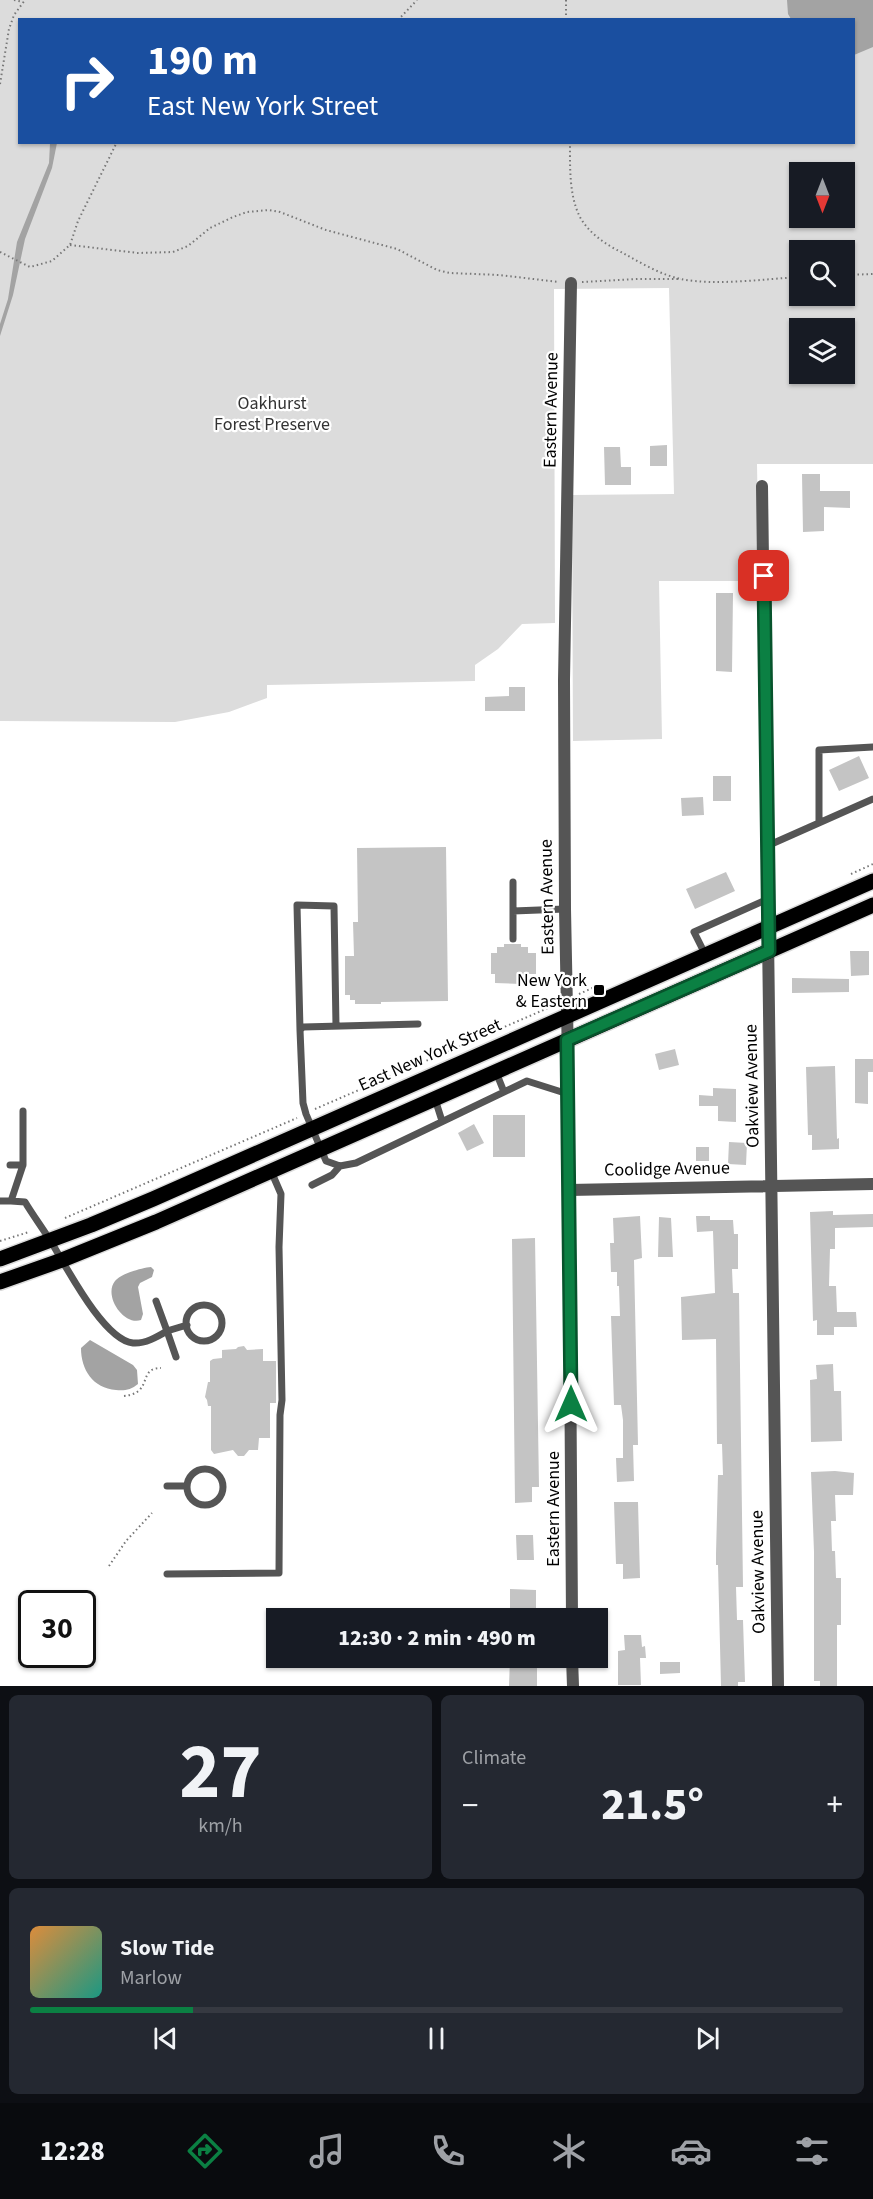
<!DOCTYPE html>
<html lang="en">
<head>
<meta charset="utf-8">
<style>
  :root { --surface:#171b24; --page:#242831; --text:#f1f3f6; --muted:#9ea1a6; --line:#363941; --accent:#0b8043 }
  body { margin:0; font-family:"Source Sans 3",sans-serif; background:var(--page); color:var(--text); height:100vh; display:flex; flex-direction:column; font-size:22px; white-space:nowrap }
  * { box-sizing:border-box; margin:0 }
  p { font-size:20px; color:var(--muted) }
  .icon { flex:none; width:33px; height:33px; fill:none; stroke:currentColor; stroke-width:2; stroke-linecap:round; stroke-linejoin:round }
  .map { position:relative; height:1686px; overflow:hidden }
  .side { display:flex; flex-direction:column; gap:9px; padding:9px; background:#0d0f14; flex:1 }
  .side>* { flex:none }
  .guide { position:absolute; left:18px; top:18px; width:837px; height:126px; border-radius:0px; box-shadow:0 2px 4px #0004; background:#1a4fa0; color:#fff; overflow:hidden }
  .needle { width:39px; rotate:180deg }
  .controls { position:absolute; left:789px; top:162px; display:grid; gap:12px }
  .controls a { display:grid; place-items:center; width:66px; height:66px; border-radius:0px; background:var(--surface); box-shadow:0 2px 4px #0004; font-size:30px }
  .speed { position:absolute; left:18px; top:1590px; display:flex; gap:12px; font-size:30px; font-weight:700; text-align:center }
  .speed>* { display:grid; place-content:center; width:78px; height:78px; border-radius:50%; background:var(--surface); box-shadow:0 2px 4px #0004; line-height:1 }
  .speed .limit { border:3px solid #111; border-radius:9px; background:#fff; color:#111 }
  .pin { position:absolute; display:grid; place-items:center; width:51px; height:51px; color:#fff; margin:-26px; border-radius:12px; box-shadow:0 3px 9px #0006 }
  .me { position:absolute; width:66px; margin:-33px; rotate:0deg; stroke-linejoin:round; filter:drop-shadow(0 0 4px #0008) }
  .turn { display:flex; align-items:center; gap:21px; height:126px; padding:0 30px; font-size:27px }
  .turn .icon { width:78px; height:78px; stroke-width:2.5 }
  .turn b { display:block; font-size:42px; line-height:51px }
  .big { font-size:45px; font-weight:800; line-height:1.1 }
  .side .tile { flex:1; display:flex; flex-direction:column; justify-content:center; gap:9px; min-width:0; padding:0 21px; border-radius:9px; background:var(--page) }
  .side .dial { align-items:center; gap:0 }
  .dial b { font-size:78px; line-height:1 }
  .song { display:flex; align-items:center; gap:18px }
  .cover { width:72px; height:72px; border-radius:9px; background:linear-gradient(135deg,hsl(30 70% 55%),hsl(170 70% 35%)) }
  .played { height:6px; border-radius:3px; background:linear-gradient(90deg,var(--accent) 20%,var(--line) 20%) }
  .keys { display:flex; justify-content:space-around; direction:ltr }
  .heat { display:flex; justify-content:space-between; align-items:center; font-size:33px; direction:ltr }
  .side .tiles { flex:1; display:grid; gap:9px; grid-template-columns:1fr 1fr }
  .tile:last-child { grid-column:span 2 }
  .trip { position:absolute; left:266px; top:1608px; width:342px; height:60px; border-radius:0px; background:var(--surface); box-shadow:0 2px 4px #0004; font-weight:800; line-height:60px; text-align:center }
  .tab-bar { display:flex; height:96px; justify-content:space-around; align-items:center; background:#090b0e; color:var(--muted) }
  .tab-bar .icon { width:42px; height:42px }
  .tab-bar .active { color:var(--accent) }
  .tab-bar b { font-size:27px; color:var(--text) }
  .map>svg:first-child { display:block }
  .green { fill:#dcdcdc; fill-rule:evenodd }
  .water { fill:#a3a3a3 }
  .building { fill:#c4c4c4 }
  .lines { fill:none; stroke-linecap:round; stroke-linejoin:round }
  .primary-casing { stroke:#dbdbdb; stroke-width:18 }
  .path { stroke:#777; stroke-width:2; stroke-dasharray:1.5 3; stroke-linecap:butt }
  .lane { stroke:#555; stroke-width:7 }
  .street { stroke:#555; stroke-width:12 }
  .primary { stroke:#000; stroke-width:15 }
  .route-casing { stroke:#07532c; stroke-width:15 }
  .route { stroke:#0b8043; stroke-width:10 }
  .poi-dot { fill:#000; stroke:#fff; stroke-width:2 }
  .labels { text-anchor:middle; dominant-baseline:central; stroke-width:4.5; stroke-linejoin:round; paint-order:stroke }
  .park-label { font-size:18px; fill:#333; stroke:#fff }
  .street-label { font-size:18px; fill:#000; stroke:#fff }
  .poi-label { font-size:18px; fill:#000; stroke:#fff; text-anchor:end }
</style>
</head>
<body>
<div class="map">
<svg width="873" height="1686" viewBox="0 0 873 1686">
  <rect width="100%" height="100%" fill="#fff"/>
  <!-- green -->
  <path class="green" d="M0 0H873V464H757L759 581H659L662 739 573 741 572 495 674 494 669 288 554 289 555 623 522 624 498 649 475 665V681L267 685V698L229 712 175 722 0 721ZM20 20H854V142H20ZM800 172H844V218H800ZM800 250H844V296H800ZM800 328H844V374H800Z"/>
  <!-- water -->
  <path class="water" d="M787 0H873V47L854 55V20L791 19 788 14Z
    M50 143H57L52 168 25 239 13 295 0 336V324L8 299 17 242 49 163Z
    M151 1267 154 1270 152 1277 140 1283 138 1287 143 1314 141 1320C124 1326 103 1296 115 1281 122 1273 142 1268 151 1267Z
    M90 1340 133 1365 137 1370 138 1384C131 1390 124 1391 116 1390 93 1388 81 1370 81 1348Z"/>
  <!-- building -->
  <path class="building" d="M667 445V466H650V446Z
    M604 447H620L621 467H631V485H605Z
    M802 474H820V491H850V508L824 507V531L803 532Z
    M716 593H733L732 672 716 671Z
    M509 687H525V711H485V697L509 696Z
    M859 756 869 778 839 791 829 770Z
    M713 776H731V801H713Z
    M703 797 704 815 682 816 681 798Z
    M446 847 448 1001 381 1002V1004H355V1000H350V995H345V956H354L353 922H358L357 848Z
    M726 872 735 891 695 909 686 889Z
    M504 944H521V947H528V953H536V974H528V981H521V984L495 983V974H491V953H497V947H504Z
    M850 951H869V975L851 976Z
    M792 978 849 979V992L792 993Z
    M675 1049 679 1065 659 1070 655 1054Z
    M855 1059H873V1072H868V1104L855 1103Z
    M835 1066 837 1139 839 1138V1149L812 1150V1135H808L806 1067Z
    M713 1088 736 1089V1122L718 1121V1106H699V1095L713 1096Z
    M493 1115H525V1157H493Z
    M474 1124 484 1143 467 1151 458 1133Z
    M729 1142 747 1143 746 1165 728 1164Z
    M696 1147H709V1161H696Z
    M833 1211V1215L873 1214V1227L835 1228V1249H830L829 1286H836L837 1312H856L857 1327H834V1335H817V1320L813 1321 810 1212Z
    M640 1216 642 1258 634 1260 638 1445H633L634 1481 617 1482 616 1458H623V1420L621 1405H614L611 1316H620L619 1286H617V1272H611L610 1243H614L613 1218Z
    M696 1216H710V1220H733L734 1234H738V1269H732L733 1293H739L743 1587H736L737 1620H743L745 1682H738V1686H721L718 1565H716V1554L718 1475H723L722 1444H717L716 1339 682 1340 681 1297 715 1293 713 1231 697 1232Z
    M659 1217 671 1218 673 1257H658Z
    M535 1238 539 1487H532V1502L515 1503 512 1239Z
    M244 1346 247 1350 263 1349V1361H276V1403H270V1438H259L258 1450H249L244 1456H238L233 1450 214 1454 211 1450V1406H208L207 1400 205 1397 208 1382H210V1361L213 1359 222 1358V1350L236 1349 238 1347Z
    M833 1364 834 1391H841L842 1441 811 1442 810 1380 817 1379 816 1365Z
    M835 1471 854 1473 853 1495H835L836 1521H831L832 1551H835L836 1578H841V1625H837V1686H820V1681H814V1552L811 1472Z
    M614 1502H638L640 1578 623 1579V1564H616Z
    M516 1535H533L534 1560H517Z
    M510 1589 536 1590V1608H510Z
    M624 1635H641L642 1647 645 1646 646 1658H640L641 1685H618V1651L625 1650Z
    M510 1658H537V1686H509Z
    M660 1662H680V1673L660 1674Z"/>
  <g class="lines">
    <defs>
      <path id="primary" d="M0 1259 91 1225 153 1199 873 881
        M0 1282 62 1260 156 1222 873 905"/>
    </defs>
    <!-- primary casing -->
    <use href="#primary" class="primary-casing"/>
    <!-- path -->
    <path class="path" d="M14 0 23 2
      M566 0V20
      M398 20 417 0
      M0 84 9 29 14 15 25 0
      M570 142C570 165 569 194 579 215 587 232 606 245 623 253 641 263 661 275 681 279 715 286 764 279 800 277
      M70 245 138 253 173 252 188 246 210 228 233 217 247 212 269 210 280 212 326 230 397 249 437 270 450 273 499 275 559 282
      M0 252 30 267 52 261 70 245 78 221 117 142
      M844 275 873 274
      M582 282 638 279H681
      M851 874 873 864
      M579 994 599 985
      M315 1109 555 1005
      M65 1218 297 1118
      M0 1241 29 1232
      M124 1396C154 1393 137 1368 161 1368
      M109 1566 126 1541 152 1513"/>
    <!-- lane -->
    <path class="lane" d="M819 822V750L873 747
      M767 846 873 799
      M513 911 565 909
      M513 939V882
      M705 954 694 932 768 899
      M418 1024 303 1027 300 1030 303 1103 306 1114 326 1161 340 1166 356 1163 527 1081 568 1094
      M300 1030 297 905 334 906 336 1026
      M496 1072 504 1092
      M435 1099 442 1121
      M23 1111V1165L11 1201 25 1202C34 1217 44 1230 53 1245 67 1268 104 1340 133 1343 145 1344 157 1337 167 1331L156 1301
      M10 1165H23
      M312 1185 332 1175 340 1166
      M0 1201H11
      M186 1323a18 18 0 1 1 36 0a18 18 0 1 1-36 0Z
      M176 1357 167 1331 187 1325
      M187 1487a18 18 0 1 1 36 0a18 18 0 1 1-36 0Z
      M167 1486H187
      M167 1574 279 1573 280 1415 282 1400 279 1247 281 1194 271 1171"/>
    <!-- street -->
    <path class="street" d="M571 283 564 680 565 909 568 1060 572 1618
      M762 486 778 1686
      M569 1190 873 1184
      M572 1658 573 1686"/>
    <!-- primary -->
    <use href="#primary" class="primary"/>
  </g>
  <g class="lines">
    <defs>
      <path id="route" d="M571 1404 567 1040 769 951 764 576"/>
    </defs>
    <!-- route casing -->
    <use href="#route" class="route-casing"/>
    <!-- route -->
    <use href="#route" class="route"/>
  </g>
  <!-- markers -->
  <rect class="poi-dot" x="593" y="984" width="12" height="12" rx="3"/>
  <g class="labels">
    <!-- park labels -->
    <g class="park-label">
      <text x="272" y="403">Oakhurst<tspan x="272" dy="21">Forest Preserve</tspan></text>
    </g>
    <!-- street labels -->
    <g class="street-label">
      <text transform="translate(551 410) rotate(-89)">Eastern Avenue</text>
      <text transform="translate(547 897) rotate(-91)">Eastern Avenue</text>
      <text transform="translate(430 1055) rotate(-24)">East New York Street</text>
      <text transform="translate(752 1086) rotate(-91)">Oakview Avenue</text>
      <text transform="translate(667 1169) rotate(-1)">Coolidge Avenue</text>
      <text transform="translate(553 1509) rotate(-90)">Eastern Avenue</text>
      <text transform="translate(758 1572) rotate(-91)">Oakview Avenue</text>
    </g>
    <!-- poi labels -->
    <g class="poi-label">
      <text x="587" y="980">New York<tspan x="587" dy="21">&amp; Eastern</tspan></text>
    </g>
  </g>
</svg>
<div class="controls">
<a><svg class="needle" viewBox="-14 -14 28 28"><path d="M0-13l5 13h-10z" fill="#e53935"/><path d="M0 13l5-13h-10z" fill="#9ea1a6"/></svg></a>
<a><svg class="icon" aria-label="search" viewBox="0 0 24 24"><circle cx="10" cy="10" r="6"/><path d="M15 15l6 6"/></svg></a>
<a><svg class="icon" aria-label="layers" viewBox="0 0 24 24"><path d="M12 4l9 5-9 5-9-5zM3 14l9 5 9-5"/></svg></a>
</div>
<div class="speed"><div class="limit">30</div></div>
<div class="pin" style="left:764px;top:576px;background:#d93025"><svg class="icon" aria-label="arrive" viewBox="0 0 24 24"><path d="M6 21V4h12l-3 4 3 4H6"/></svg></div>
<svg class="me" style="left:571px;top:1404px" viewBox="-20 -20 40 40"><path d="M0-17L14 15 0 8-14 15z" fill="#0b8043" stroke="#fff" stroke-width="4"/></svg>
<div class="trip">12:30 · 2 min · 490 m</div>
<div class="guide">
<div class="turn"><svg class="icon" aria-label="right" viewBox="0 0 24 24"><path d="M7 20v-9h11M14 6l5 5-5 5"/></svg><div><b>190 m</b>East New York Street</div></div>
</div>
</div>
<section class="side">
<div class="tiles">
<div class="tile dial"><b>27</b><p>km/h</p></div>
<div class="tile"><p>Climate</p>
<div class="heat"><a>−</a><b class="big">21.5°</b><a>+</a></div>
</div>
<div class="tile">
<div class="song"><i class="cover"></i><div><b>Slow Tide</b><p>Marlow</p></div></div>
<div class="played"></div>
<div class="keys"><svg class="icon" aria-label="previous" viewBox="0 0 24 24"><path d="M18 5L8 12l10 7zM5 5v14"/></svg><svg class="icon" aria-label="pause" viewBox="0 0 24 24"><path d="M8 5v14M16 5v14"/></svg><svg class="icon" aria-label="next" viewBox="0 0 24 24"><path d="M6 5l10 7-10 7zM19 5v14"/></svg></div>
</div>
</div>
</section>
<nav class="tab-bar">
<b>12:28</b>
<svg class="icon active" aria-label="directions" viewBox="0 0 24 24"><path d="M12 3l9 9-9 9-9-9zM9 14v-3h6M13 9l2 2-2 2"/></svg>
<svg class="icon" aria-label="music" viewBox="0 0 24 24"><path d="M9 18V5l10-2v13"/><circle cx="6" cy="18" r="3"/><circle cx="16" cy="16" r="3"/></svg>
<svg class="icon" aria-label="phone" viewBox="0 0 24 24"><path d="M5 4h4l2 5-3 2q2 4 5 5l2-3 5 2v4C11 20 4 13 5 4z"/></svg>
<svg class="icon" aria-label="climate" viewBox="0 0 24 24"><path d="M12 3v18M4 7l16 10M4 17L20 7"/></svg>
<svg class="icon" aria-label="car" viewBox="0 0 24 24"><path d="M5 17H2v-5l4-1 3-4h7l3 4 3 1v5h-3M9 17h6M6 11h13"/><circle cx="7" cy="17" r="2"/><circle cx="17" cy="17" r="2"/></svg>
<svg class="icon" aria-label="filters" viewBox="0 0 24 24"><path d="M4 7h16M4 17h16"/><circle cx="9" cy="7" r="2"/><circle cx="15" cy="17" r="2"/></svg>
</nav>
</body>
</html>
